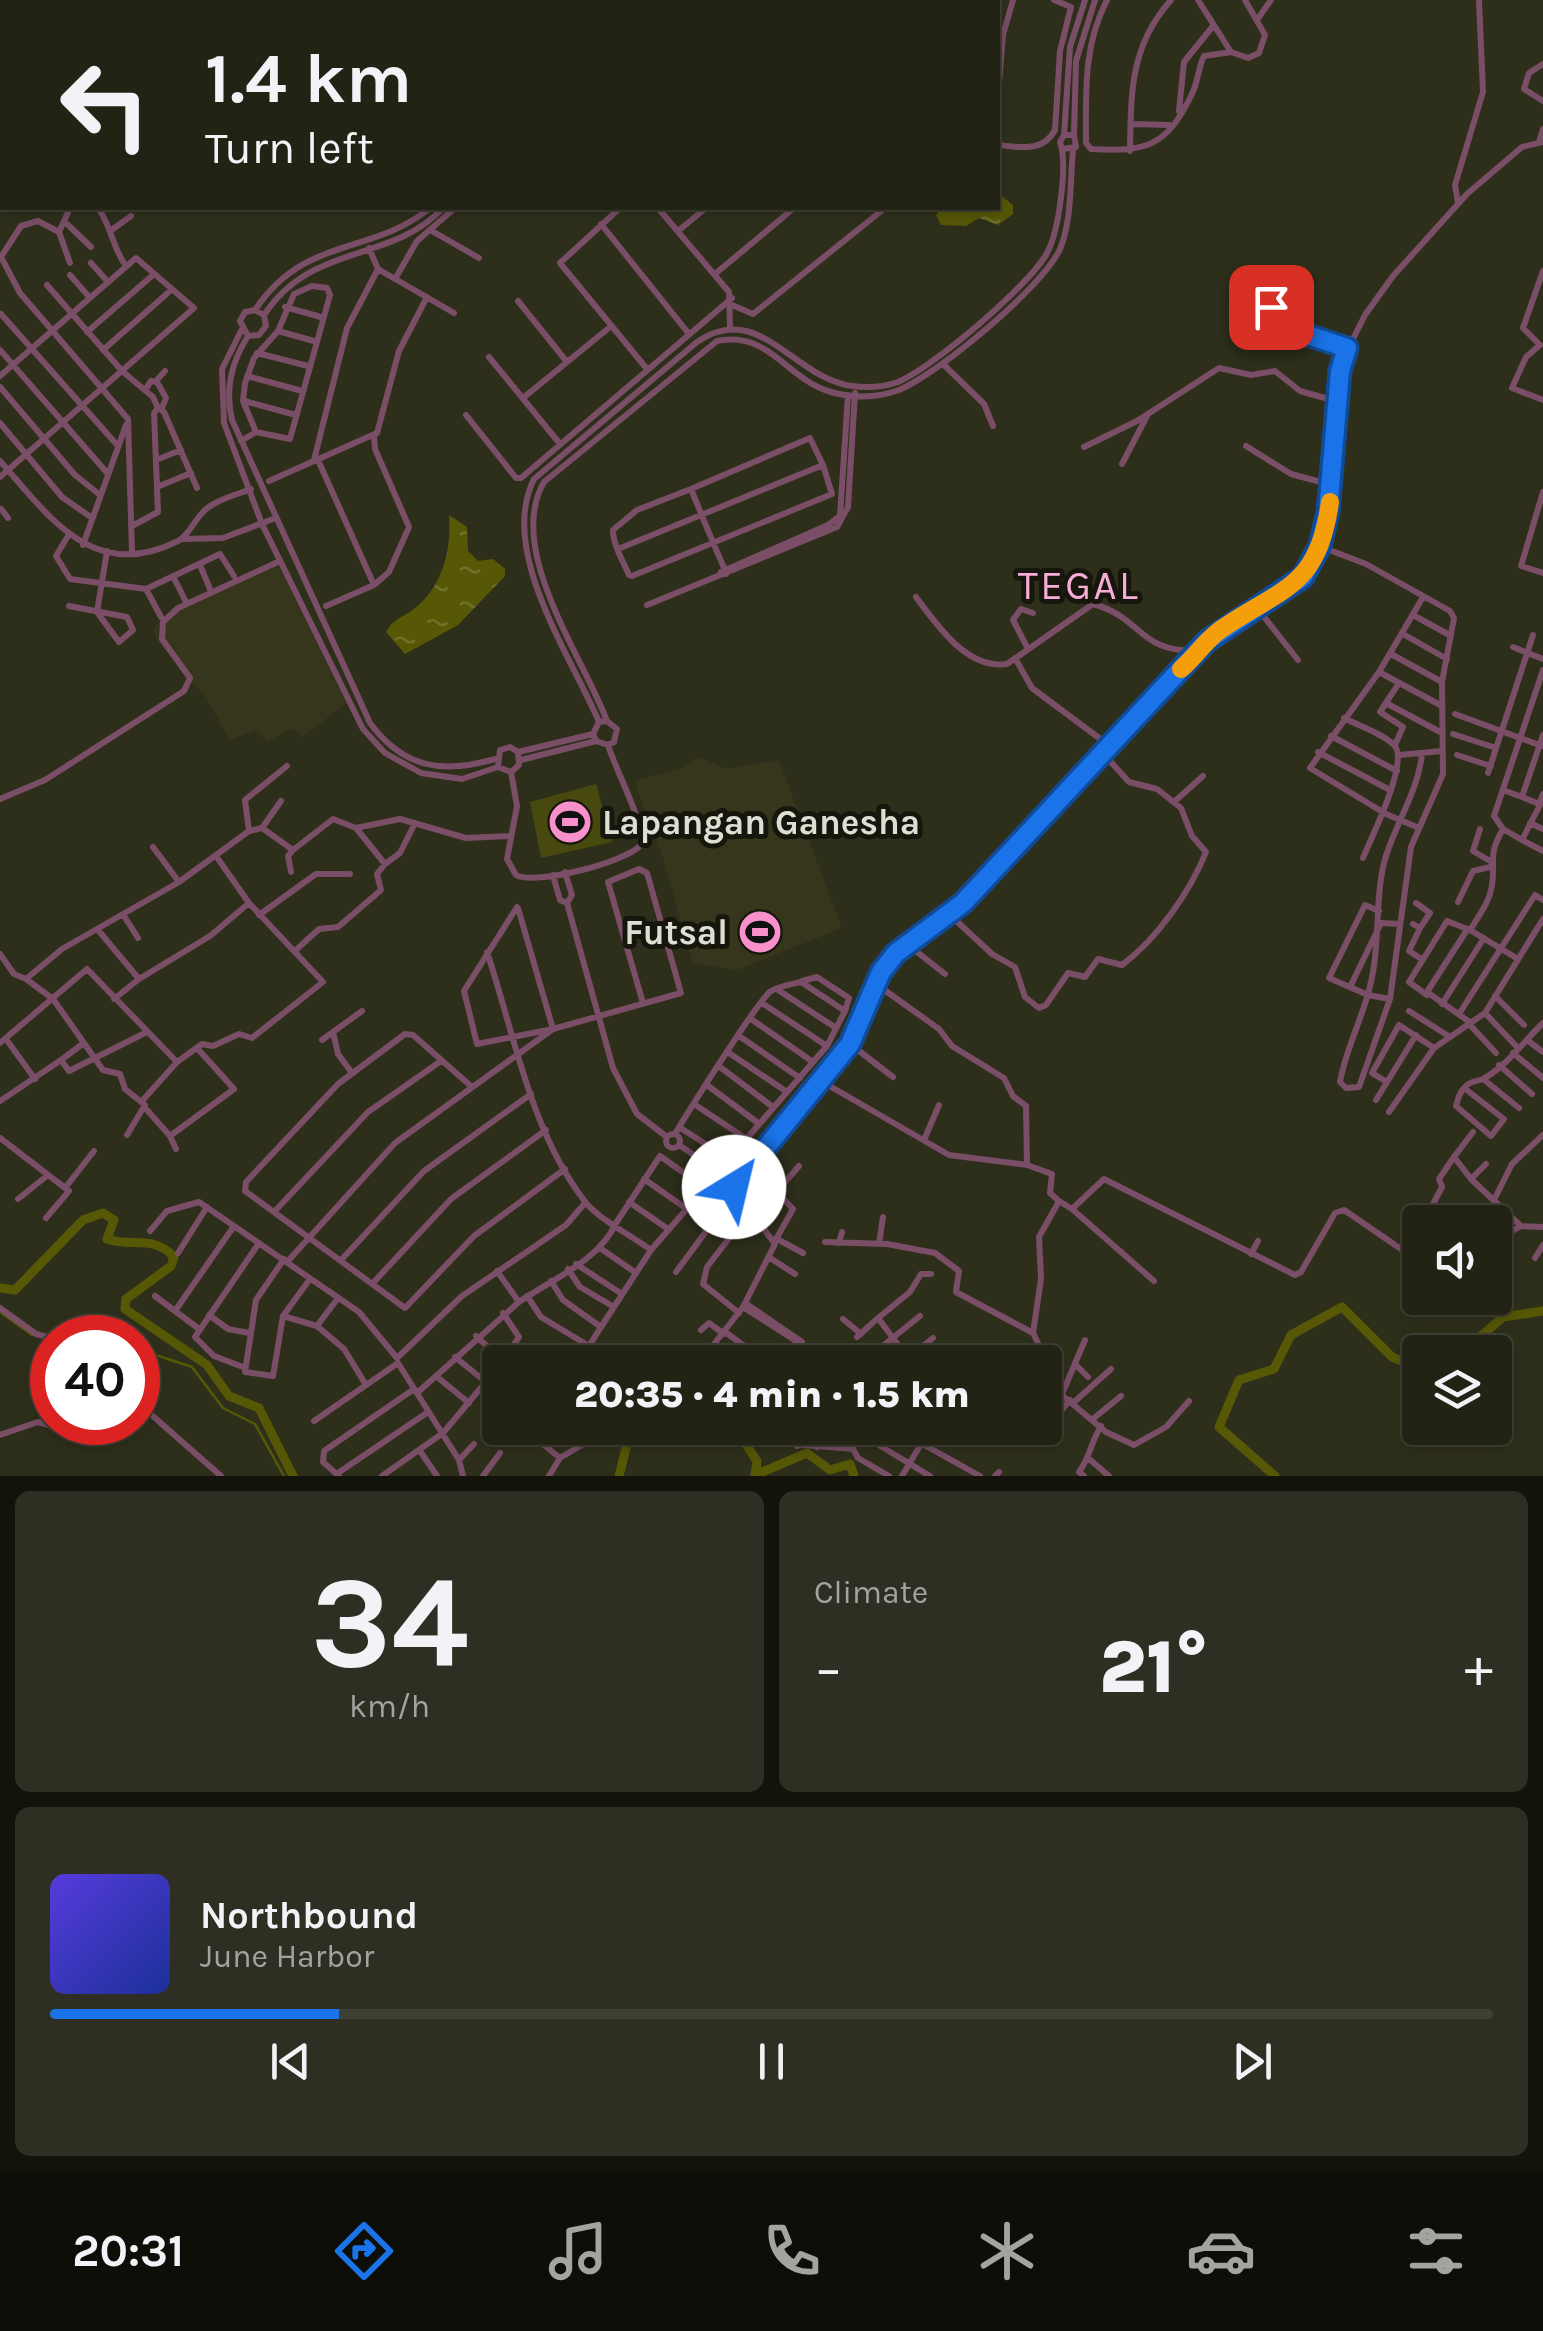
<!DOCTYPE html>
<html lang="en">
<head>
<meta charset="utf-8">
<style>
  :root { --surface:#222314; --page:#2e2f22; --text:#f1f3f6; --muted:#a2a4a0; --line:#3f4034; --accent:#1a73e8 }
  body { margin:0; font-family:Karla,sans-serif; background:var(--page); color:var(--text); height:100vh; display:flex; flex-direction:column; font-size:38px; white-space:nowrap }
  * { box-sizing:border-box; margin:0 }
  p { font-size:32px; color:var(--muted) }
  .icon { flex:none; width:55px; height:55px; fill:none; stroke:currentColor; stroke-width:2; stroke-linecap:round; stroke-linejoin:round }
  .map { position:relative; height:1476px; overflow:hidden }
  .side { display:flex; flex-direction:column; gap:15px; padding:15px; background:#13130b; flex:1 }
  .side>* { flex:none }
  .guide { position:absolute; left:0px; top:0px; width:1000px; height:210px; box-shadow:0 5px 15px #0003,0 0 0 2px var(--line); background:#222314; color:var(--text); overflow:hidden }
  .controls { position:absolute; left:1402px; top:1205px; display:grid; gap:20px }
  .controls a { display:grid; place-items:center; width:110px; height:110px; border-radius:10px; background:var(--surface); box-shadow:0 5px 15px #0003,0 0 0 2px var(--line); font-size:50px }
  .speed { position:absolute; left:30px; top:1315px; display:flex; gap:20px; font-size:50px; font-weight:700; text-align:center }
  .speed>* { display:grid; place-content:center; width:130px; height:130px; border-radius:50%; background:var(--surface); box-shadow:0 5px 15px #0003,0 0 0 2px var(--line); line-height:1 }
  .speed .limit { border:15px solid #d22; background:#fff; color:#111 }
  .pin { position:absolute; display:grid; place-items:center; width:85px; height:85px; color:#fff; margin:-42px; border-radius:20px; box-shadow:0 5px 15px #0006 }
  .me { position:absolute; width:110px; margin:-55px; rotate:36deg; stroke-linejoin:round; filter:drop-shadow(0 0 8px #0008) }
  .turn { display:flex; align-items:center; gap:35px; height:210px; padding:0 40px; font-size:45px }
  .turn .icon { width:130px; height:130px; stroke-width:2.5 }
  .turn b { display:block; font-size:70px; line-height:85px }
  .big { font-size:75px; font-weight:800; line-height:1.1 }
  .side .tile { flex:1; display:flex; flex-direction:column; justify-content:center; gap:15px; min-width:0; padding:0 35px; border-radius:15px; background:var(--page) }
  .side .dial { align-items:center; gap:0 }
  .dial b { font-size:130px; line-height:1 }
  .song { display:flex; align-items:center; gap:30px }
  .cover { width:120px; height:120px; border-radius:15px; background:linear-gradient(135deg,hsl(250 70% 55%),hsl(230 70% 35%)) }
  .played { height:10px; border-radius:5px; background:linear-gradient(90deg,var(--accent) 20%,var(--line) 20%) }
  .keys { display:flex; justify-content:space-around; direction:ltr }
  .heat { display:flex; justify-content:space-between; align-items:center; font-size:55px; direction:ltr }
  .side .tiles { flex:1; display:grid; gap:15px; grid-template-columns:1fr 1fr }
  .tile:last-child { grid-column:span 2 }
  .trip { position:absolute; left:482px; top:1345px; width:580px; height:100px; border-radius:10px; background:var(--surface); box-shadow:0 5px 15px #0003,0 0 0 2px var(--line); font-weight:800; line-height:100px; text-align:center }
  .tabs { display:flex; height:160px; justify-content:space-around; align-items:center; background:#0e0e08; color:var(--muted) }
  .tabs .icon { width:70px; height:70px }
  .tabs .active { color:var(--accent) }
  .tabs b { font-size:45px; color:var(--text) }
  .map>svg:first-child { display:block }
  .built { fill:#35361b }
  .grass { fill:#47490f }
  .water { fill:url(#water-ripples) }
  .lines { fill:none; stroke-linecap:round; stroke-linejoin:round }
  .stream { stroke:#575806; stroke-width:2.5 }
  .river { stroke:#575806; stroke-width:9 }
  .minor { stroke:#7b4e67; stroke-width:6 }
  .route-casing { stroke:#114b97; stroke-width:25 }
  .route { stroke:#1a73e8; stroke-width:18 }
  .slow { stroke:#f59e0b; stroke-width:18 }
  .labels { text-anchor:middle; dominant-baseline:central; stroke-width:10; stroke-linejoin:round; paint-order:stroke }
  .poi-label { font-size:35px; font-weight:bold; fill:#dedfd3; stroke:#16160d; text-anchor:start }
  .quarter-label { font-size:40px; letter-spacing:2.5px; fill:#f7add6; stroke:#16160d }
</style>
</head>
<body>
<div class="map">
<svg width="1543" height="1476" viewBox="0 0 1543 1476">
  <defs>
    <pattern id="water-ripples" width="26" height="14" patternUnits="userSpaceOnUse" patternTransform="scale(2.5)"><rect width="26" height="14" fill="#575806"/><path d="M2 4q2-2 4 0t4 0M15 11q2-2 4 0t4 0" fill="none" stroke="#6f7029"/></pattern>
  </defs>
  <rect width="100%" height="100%" fill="#2e2f1b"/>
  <!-- built -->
  <path class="built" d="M276 560 346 703 303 737 292 728 268 742 256 729 230 741 208 700 156 639 153 629 175 607Z
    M699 757 727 769 779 760 842 928 737 970 693 963 662 855 634 781 679 769Z"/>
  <!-- grass -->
  <path class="grass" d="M596 784 612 842 541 858 530 802Z"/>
  <!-- water -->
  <path class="water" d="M998 193 1013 205V214L998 225 979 218 966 226 941 225 936 215 942 208H998Z
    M449 515 467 527 468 551 478 561 493 559 505 569V576L458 625 405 654 386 632C395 617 403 618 415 608 443 586 452 548 449 515Z"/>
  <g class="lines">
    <!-- stream -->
    <path class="stream" d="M0 1312 32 1335
      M138 1349 192 1367 223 1408 255 1424 284 1476"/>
    <!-- river -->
    <path class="river" d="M0 1288 15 1290 83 1220 103 1213 114 1220 107 1239C132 1248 153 1234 174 1257L171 1266 126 1299 125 1309 207 1365 229 1396 259 1408 293 1476
      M1463 1352 1503 1317 1543 1311
      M695 1428 708 1437H741L757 1461 755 1475 807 1453 830 1470 850 1464 854 1476
      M619 1476 627 1444 651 1428
      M1275 1476 1219 1427 1239 1380 1274 1369 1291 1335 1342 1307 1392 1357 1420 1368"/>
    <!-- minor -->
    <path class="minor" d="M109 0 111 2
      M264 0 267 2
      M308 0V2
      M1107 0C1083 46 1086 93 1086 143L1091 149C1145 152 1166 148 1192 94 1198 82 1198 68 1204 56L1231 52 1248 58 1259 53 1265 35 1245 0
      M1198 0 1231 52
      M364 2 367 0
      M594 2 598 0
      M612 2 617 0
      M632 2 636 0
      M745 2 748 0
      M883 2 886 0
      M994 2 998 0
      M1257 20 1271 0
      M1543 64 1529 73 1524 89 1543 101
      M0 76 2 75
      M998 96 1003 35 1013 0
      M0 103 2 109
      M1179 111 1184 62 1213 26
      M1131 124 1169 125
      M1064 135 1070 47 1085 0
      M1074 135 1076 61 1095 0
      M1539 142 1543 129
      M998 145C1020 147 1043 153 1055 130L1060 51 1071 7 1054 0
      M0 147 2 146
      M1130 151C1131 92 1130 46 1171 0
      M0 189 2 188
      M1458 203 1455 185 1483 92 1479 0
      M98 208C112 227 112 247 126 266
      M620 208 560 263 647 369
      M658 208 729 292 730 328
      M66 223 91 247
      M601 224 689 334
      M113 229 131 216
      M432 231 479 258
      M678 231 706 208
      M59 232 70 208
      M369 248 378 269 454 313
      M70 263 59 232 38 221 21 226 1 257 20 293 128 419 132 552
      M91 263 108 282
      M1543 271 1523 328 1540 345 1526 357 1512 388 1543 400
      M715 274 794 208
      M70 275 90 298
      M395 279 417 241 455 208
      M47 285 122 371 153 397 158 408
      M518 301 567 362
      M1260 301 1271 307 1273 318 1281 326 1347 348
      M732 305 753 314 885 208
      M285 307 321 317
      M255 310C305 235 371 256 430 208
      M1 314 118 446
      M264 315C312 242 390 264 443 208
      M241 331 222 369 224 423 262 524 363 729 385 753 421 773 462 779 498 767 511 772 519 765 518 752 510 747 500 750 498 767
      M278 331 314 341
      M87 332 153 275
      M248 336 240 321 245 312 255 310 264 315 266 326 259 335 248 336C231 363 225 389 232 420L370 723C404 769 444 774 495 759
      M0 350 108 474
      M103 350 170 291
      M257 353 308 366
      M489 357 560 444
      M943 364 984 404 993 426
      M0 376 136 258 194 308 0 477
      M247 376 302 391
      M156 381 165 371
      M0 387 75 475 100 495
      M145 390 151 381 157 382 166 398 162 408
      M523 398 610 327
      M244 401 296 415
      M466 415 516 478H521L732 298
      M0 423 62 497 92 518
      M241 441 256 432 243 401 245 383 254 358 278 331 294 294 312 286 327 288 330 295 290 439 256 432
      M1246 446 1291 474 1332 485
      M1084 447 1137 421 1219 368 1251 375 1275 371 1300 391 1339 402
      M156 460 181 450
      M314 460 347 328 378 269
      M318 460 374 585 326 606
      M0 461C48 515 93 584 178 541 189 535 194 521 203 512 214 500 236 495 251 489
      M1122 464 1147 416
      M269 481 377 433 399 351 427 297
      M157 487 191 473
      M691 489 810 438 823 465
      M1543 492 1521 566 1543 573
      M1 509 8 518
      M132 526 158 512 154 413 158 408 164 412 197 488
      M68 536 56 556 70 579 146 589 220 554 234 576
      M182 539 223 538 273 519
      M83 545 126 425
      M1319 546 1366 564 1450 611 1454 618 1442 682 1443 774 1411 847 1390 999 1359 1087 1346 1088 1340 1082C1346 1048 1362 1020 1370 986 1381 944 1374 893 1386 856 1397 821 1418 791 1422 754
      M618 549 823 465 832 494 632 576 629 575C623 561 613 545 613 530L637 510 691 489C702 516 713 543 725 570L726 574
      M200 565 210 589
      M721 572 828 525 840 516 848 395
      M173 576 185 600
      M374 585 389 572 409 527 375 449 374 435
      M146 589 161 617
      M916 597C937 625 967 670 1007 664L1093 604C1144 618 1137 653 1200 651
      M647 605 837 527 848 507 855 393
      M69 606 127 617 133 630 119 642 97 612 107 551
      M1257 608 1298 660
      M1413 615 1451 636
      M1403 634 1447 659
      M1027 647 1013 620 1021 609 1033 613
      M1513 647 1543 659
      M1391 654 1442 682
      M1015 658 1032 688 1107 744
      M1379 672 1442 706
      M1386 703 1442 733
      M1455 714 1542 746
      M1344 718C1359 726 1382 733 1394 745 1410 761 1371 838 1363 858
      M607 721C582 655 505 549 544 482L717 341C769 330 786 379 831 392 853 398 877 398 899 390 938 374 1043 287 1060 249 1072 220 1070 182 1073 150
      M599 722C570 654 498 551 534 479L697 342C759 299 794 379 852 386 867 388 884 387 898 382 932 368 1030 285 1047 253 1059 231 1068 164 1060 142L1064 135H1074L1076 147 1063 149
      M1453 734 1496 748
      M1543 735 1522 797 1539 804 1543 794
      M1331 736 1397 771
      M1395 745 1403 727 1380 712 1399 683
      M518 752 593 734 599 722 607 721 617 729 614 742 608 745 596 741 593 734
      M1318 752 1390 790
      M1399 755 1442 751
      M1457 755 1491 766
      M521 760 596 741
      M511 772 517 806 507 859 516 875C535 886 626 862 641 845 647 828 615 769 608 745
      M1488 773 1533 635
      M1503 790 1522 797
      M0 799 45 780 184 691 190 678 162 639 163 622 178 608 280 561
      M1174 802 1203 776
      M1540 805 1522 840 1543 851
      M1530 823 1543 829
      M262 828 281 801
      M356 828 385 864 400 853 415 823
      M1419 828 1386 814 1310 768 1379 672 1423 597
      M1480 829 1473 851 1490 861
      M1503 829 1522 840
      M249 831 245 800 287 766
      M153 847 179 882
      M291 872 288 856 293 850
      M565 872 572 895 567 903 613 1068 637 1114 667 1137
      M553 875 560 900 567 903
      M1458 902 1473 871 1490 867
      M1416 903 1430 913 1420 928
      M517 907 464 991 477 1044 553 1029 681 993 647 873 639 869 608 882 643 1003
      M1379 911 1365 905 1329 978 1368 995 1390 999
      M259 915 316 874H350
      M950 915 992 954 1015 967 1025 997 1039 1008 1046 1005 1068 973 1085 977 1098 959 1122 965C1157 939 1190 892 1206 852L1192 836 1181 808 1157 789 1129 782 1101 751
      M124 916 138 938
      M1413 924 1420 928 1409 951 1423 960
      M98 930 139 979 210 936 249 903 216 856
      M1467 930 1427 992 1471 1023
      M1470 930 1518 959
      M907 944 945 974
      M297 949 319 929 338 927 381 890 377 874 385 864
      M487 952C514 1033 530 1129 583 1199 597 1219 631 1235 651 1250L705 1188 660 1156 616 1223C600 1260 551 1280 519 1302
      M0 954 14 974 26 979 62 949 179 882 249 831 262 828 293 850 333 819 356 828 400 819 466 838 511 836
      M26 979 53 999 103 1070 120 1074 125 1089 145 1105 127 1135
      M802 981 817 977 849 998 845 1011
      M876 984 939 1029 952 1046 1004 1078 1013 1096 1026 1106 1027 1165
      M1350 987 1381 923 1400 924
      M778 990 836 1028
      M1427 995 1409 982 1447 921 1470 930C1479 916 1490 901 1492 885 1496 858 1487 857 1503 829L1494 816 1543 670
      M1495 996 1524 1025
      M114 999 139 979
      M762 1003 827 1046
      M1442 1004 1484 938
      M1409 1011 1450 1037
      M1459 1014 1535 895 1543 900
      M751 1019 813 1062
      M1470 1025 1496 1053
      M333 1032 338 1054 352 1073
      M739 1036 800 1078
      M6 1039 35 1079
      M322 1040 362 1011
      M1527 1040 1543 1052
      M0 1043 87 969 177 1062 142 1101
      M850 1044 893 1077
      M1517 1047 1485 1013 1543 919
      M729 1053 787 1092
      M1513 1053 1543 1078
      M61 1060 84 1043
      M177 1062 202 1044 213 1046 239 1034 252 1038 323 982 249 903
      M1499 1065 1532 1094
      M720 1067 773 1107
      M1483 1079 1519 1108
      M821 1081 949 1155 1027 1165 1052 1174 1050 1193 1059 1201 1039 1237 1041 1279 1033 1333 1038 1343 1028 1362
      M1387 1082 1372 1073 1399 1025 1434 1048
      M707 1085 758 1123
      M472 1087 413 1035 405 1034 338 1084 246 1182 245 1191 405 1308 474 1236 565 1169
      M1464 1088 1504 1119 1491 1136 1456 1106C1458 1098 1460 1091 1467 1085 1472 1081 1478 1081 1483 1079 1506 1067 1526 1039 1543 1023
      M1376 1100 1416 1035
      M0 1101 61 1060 69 1071 145 1033
      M694 1104 745 1138
      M147 1110 170 1136 176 1149
      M1389 1112 1434 1048 1485 1013
      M666 1141a7 7 0 1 1 14 0a7 7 0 1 1-14 0Z
      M675 1134C688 1112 758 1000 771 991 780 986 792 984 801 982L845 1011 827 1046 729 1159 679 1127
      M170 1136 234 1089 197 1048
      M0 1138 69 1191 46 1218
      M924 1140 939 1105
      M679 1145 734 1182
      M1454 1157 1473 1132
      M644 1179 687 1209
      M1471 1179 1486 1164
      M65 1188 94 1151
      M18 1199 48 1175
      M1494 1200 1512 1164 1543 1135
      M1059 1201 1072 1209 1104 1179 1295 1275 1301 1272 1335 1213 1344 1210 1420 1262
      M629 1202 668 1229
      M1432 1206 1442 1187 1439 1179 1454 1157 1471 1179 1521 1226
      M1072 1209 1154 1281
      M274 1212 368 1112 441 1061
      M755 1217 799 1166
      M150 1231 167 1211 199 1202 359 1312 397 1358 462 1296 566 1225 585 1203
      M777 1239 803 1253
      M1495 1240 1521 1226 1543 1227
      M775 1241 793 1209 777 1192
      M825 1242 887 1244 935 1253 959 1271 956 1292 1033 1333
      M839 1243 842 1232
      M879 1244 883 1217
      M600 1248 636 1273
      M178 1253 207 1207
      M1251 1254 1258 1241
      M770 1258 795 1274
      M1535 1258 1543 1245
      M342 1259 424 1171 531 1094
      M287 1262 395 1143 553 1029 518 908
      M576 1264 622 1294
      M568 1269 580 1287 614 1307
      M676 1272 716 1218 717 1206 734 1188
      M310 1279 283 1316 317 1326 338 1298
      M373 1283 451 1199 546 1130
      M155 1296 199 1329
      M527 1296 541 1317 589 1346 601 1327 563 1300 551 1281
      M745 1303 802 1342 793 1362
      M743 1307 796 1341 787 1362
      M0 1308 36 1334 52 1338
      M175 1311 234 1226
      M739 1313 703 1284 707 1267 750 1211
      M209 1315 228 1329 249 1333
      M283 1316 273 1376 245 1372 256 1300 284 1259
      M878 1318 910 1292 921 1274H931
      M843 1319 861 1334
      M317 1326 344 1349 366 1385
      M601 1327 651 1250
      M701 1330 709 1323 724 1334
      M725 1332 750 1350 745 1362
      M476 1336 503 1361
      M857 1337 878 1318 908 1358 902 1362
      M53 1338H72
      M455 1357 486 1382
      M908 1358 933 1338
      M864 1361 920 1316
      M502 1362 519 1337 503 1313
      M700 1362 743 1307 775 1244 737 1193 734 1182 850 1044 881 972 896 953 956 910 1207 641 1303 577 1319 546 1329 512 1342 361 1365 315 1393 276 1467 194 1522 147 1543 142
      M1076 1365 1088 1377
      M243 1367 214 1356 195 1337 259 1243
      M436 1376 469 1403
      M1045 1381 1106 1432 1134 1445 1166 1427 1189 1401
      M417 1393 519 1302 497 1271
      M1062 1394 1085 1340
      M138 1403 221 1476
      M1073 1403 1111 1369
      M1094 1418 1121 1396
      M314 1421 398 1363 459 1460 463 1476
      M777 1428 781 1443 853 1449 855 1428
      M894 1428 980 1476
      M524 1429 560 1458
      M854 1430 930 1476
      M0 1435 38 1422 67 1430 77 1422
      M1037 1440 1070 1400
      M797 1446 798 1428
      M817 1447 818 1428
      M837 1448 838 1428
      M853 1449 858 1458 889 1476
      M420 1451 437 1476
      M1088 1458 1109 1476
      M459 1460 474 1444
      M338 1473 428 1412
      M339 1476 323 1462 324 1451 414 1389
      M382 1476 443 1433 500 1365
      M483 1476 500 1453
      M549 1476 560 1458 610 1428
      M902 1476 921 1444
      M995 1476 999 1472
      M1084 1476 1079 1472C1090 1457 1091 1442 1101 1426"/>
  </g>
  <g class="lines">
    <defs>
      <path id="route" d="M734 1187 850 1044 881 972 896 953 963 903 1207 641 1303 577 1320 546 1328 512 1340 371 1347 348 1284 327 1273 318 1271 307"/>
    </defs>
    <!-- route casing -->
    <use href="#route" class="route-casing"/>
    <!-- route -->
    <use href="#route" class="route"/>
    <!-- slow -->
    <path class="slow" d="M1181 669C1195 657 1205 641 1220 630 1282 587 1318 589 1330 502"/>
  </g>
  <!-- icons -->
  <defs>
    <symbol id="stadium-disc" viewBox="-11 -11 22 22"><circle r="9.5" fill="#f890cb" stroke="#16160d"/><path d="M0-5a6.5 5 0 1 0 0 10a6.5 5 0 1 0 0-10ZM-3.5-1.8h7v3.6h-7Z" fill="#111"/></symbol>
  </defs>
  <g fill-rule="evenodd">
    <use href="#stadium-disc" x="545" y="797" width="50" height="50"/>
    <use href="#stadium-disc" x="735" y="907" width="50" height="50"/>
  </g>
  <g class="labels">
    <!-- poi labels -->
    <g class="poi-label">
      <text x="602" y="822">Lapangan Ganesha</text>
      <text x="728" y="932" text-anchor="end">Futsal</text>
    </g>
    <!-- quarter labels -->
    <g class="quarter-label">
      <text x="1079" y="585">TEGAL</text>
    </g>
  </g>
</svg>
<div class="controls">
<a><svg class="icon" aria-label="sound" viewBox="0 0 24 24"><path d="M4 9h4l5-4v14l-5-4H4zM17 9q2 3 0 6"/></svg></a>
<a><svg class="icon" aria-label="layers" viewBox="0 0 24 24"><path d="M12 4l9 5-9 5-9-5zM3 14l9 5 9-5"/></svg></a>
</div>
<div class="speed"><div class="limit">40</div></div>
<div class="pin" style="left:1271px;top:307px;background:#d93025"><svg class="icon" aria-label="arrive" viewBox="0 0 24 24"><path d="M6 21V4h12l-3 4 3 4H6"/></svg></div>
<svg class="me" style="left:734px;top:1187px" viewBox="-20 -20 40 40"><circle r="19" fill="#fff"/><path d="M0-13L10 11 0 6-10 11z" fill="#1a73e8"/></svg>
<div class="trip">20:35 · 4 min · 1.5 km</div>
<div class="guide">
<div class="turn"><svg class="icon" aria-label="left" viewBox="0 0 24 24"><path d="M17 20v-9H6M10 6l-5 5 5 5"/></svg><div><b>1.4 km</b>Turn left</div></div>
</div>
</div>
<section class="side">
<div class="tiles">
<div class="tile dial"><b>34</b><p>km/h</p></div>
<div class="tile"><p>Climate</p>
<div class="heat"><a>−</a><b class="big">21°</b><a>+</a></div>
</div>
<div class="tile">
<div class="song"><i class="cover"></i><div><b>Northbound</b><p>June Harbor</p></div></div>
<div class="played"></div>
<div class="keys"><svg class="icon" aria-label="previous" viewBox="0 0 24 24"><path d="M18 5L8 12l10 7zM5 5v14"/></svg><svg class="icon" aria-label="pause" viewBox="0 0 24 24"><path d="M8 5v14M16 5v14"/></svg><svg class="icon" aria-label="next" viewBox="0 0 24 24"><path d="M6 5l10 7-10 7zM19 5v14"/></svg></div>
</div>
</div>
</section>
<nav class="tabs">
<b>20:31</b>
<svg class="icon active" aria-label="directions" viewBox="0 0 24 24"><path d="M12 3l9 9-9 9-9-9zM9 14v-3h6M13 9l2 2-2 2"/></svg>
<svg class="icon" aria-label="music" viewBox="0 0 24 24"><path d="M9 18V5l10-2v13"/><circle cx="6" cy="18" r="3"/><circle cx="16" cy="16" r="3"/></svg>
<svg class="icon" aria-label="phone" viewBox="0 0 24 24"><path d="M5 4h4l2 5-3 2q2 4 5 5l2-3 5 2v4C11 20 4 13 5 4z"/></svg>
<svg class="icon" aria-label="climate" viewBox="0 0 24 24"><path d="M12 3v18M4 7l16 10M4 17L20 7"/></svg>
<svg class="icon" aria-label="car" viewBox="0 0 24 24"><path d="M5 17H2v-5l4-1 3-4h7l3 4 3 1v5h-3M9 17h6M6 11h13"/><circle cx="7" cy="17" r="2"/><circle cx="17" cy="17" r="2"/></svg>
<svg class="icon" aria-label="filters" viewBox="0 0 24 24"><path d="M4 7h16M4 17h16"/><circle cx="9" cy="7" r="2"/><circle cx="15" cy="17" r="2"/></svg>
</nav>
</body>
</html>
